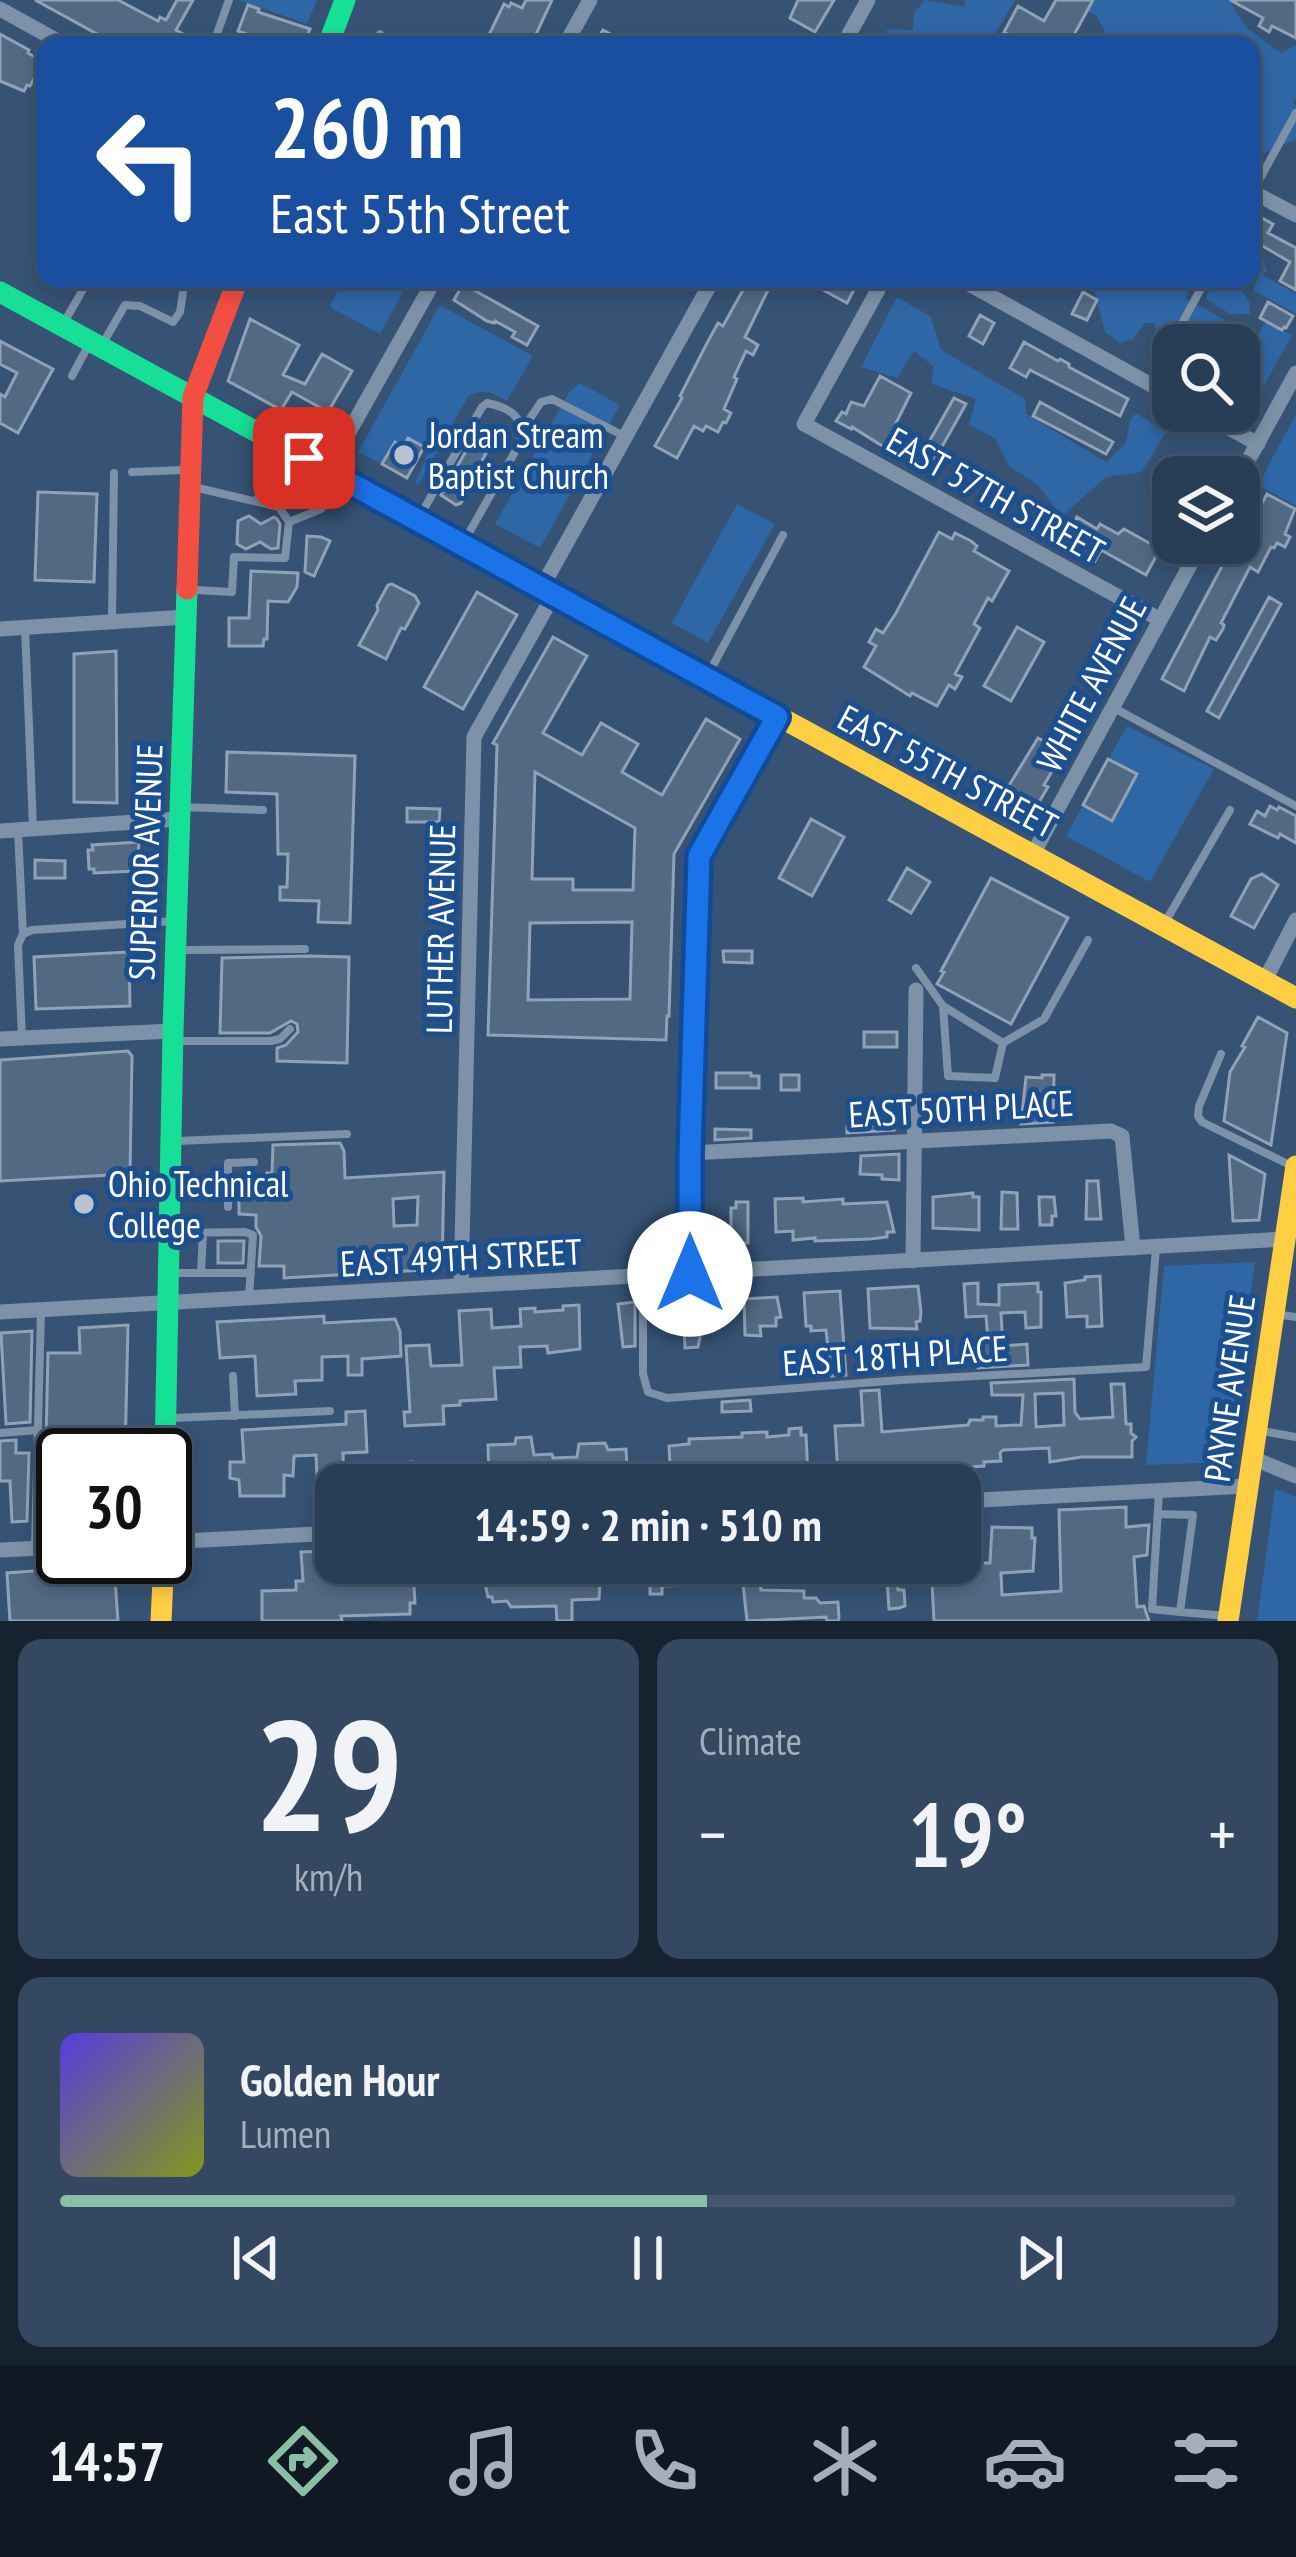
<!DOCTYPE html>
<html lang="en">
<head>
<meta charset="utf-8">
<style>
  :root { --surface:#283e57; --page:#344961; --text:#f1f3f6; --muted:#a5aeba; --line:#44576d; --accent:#8abfa5 }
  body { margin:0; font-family:"PT Sans Narrow",sans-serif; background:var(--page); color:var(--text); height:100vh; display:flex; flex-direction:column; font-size:45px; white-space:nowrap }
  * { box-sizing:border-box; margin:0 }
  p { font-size:39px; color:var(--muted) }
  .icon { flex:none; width:66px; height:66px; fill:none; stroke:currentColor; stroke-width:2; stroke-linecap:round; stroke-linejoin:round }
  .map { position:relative; height:1621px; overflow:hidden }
  .panel { display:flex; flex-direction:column; gap:18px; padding:18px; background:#162230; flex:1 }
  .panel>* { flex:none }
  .banner { position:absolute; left:36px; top:36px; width:1224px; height:252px; border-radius:24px; box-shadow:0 6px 18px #0003,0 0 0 3px var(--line); background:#1a4fa0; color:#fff; overflow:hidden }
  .tools { position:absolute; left:1152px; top:324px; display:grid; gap:24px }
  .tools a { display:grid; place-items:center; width:108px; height:108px; border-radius:24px; background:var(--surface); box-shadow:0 6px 18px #0003,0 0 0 3px var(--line); font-size:60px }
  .speed { position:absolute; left:36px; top:1428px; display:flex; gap:24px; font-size:60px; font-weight:700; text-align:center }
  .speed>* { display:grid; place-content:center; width:156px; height:156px; border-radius:50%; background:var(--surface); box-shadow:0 6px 18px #0003,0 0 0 3px var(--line); line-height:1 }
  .speed .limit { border:6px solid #111; border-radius:18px; background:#fff; color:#111 }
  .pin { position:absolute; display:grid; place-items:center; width:102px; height:102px; color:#fff; margin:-51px; border-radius:24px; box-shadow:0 6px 18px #0006 }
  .me { position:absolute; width:132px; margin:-66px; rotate:0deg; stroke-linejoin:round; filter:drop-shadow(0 0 9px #0008) }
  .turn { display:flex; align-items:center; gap:42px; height:252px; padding:0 36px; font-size:54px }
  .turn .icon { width:156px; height:156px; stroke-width:2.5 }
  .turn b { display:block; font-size:84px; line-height:102px }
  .big { font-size:90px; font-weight:700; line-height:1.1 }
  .panel .widget { flex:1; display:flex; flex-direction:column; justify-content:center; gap:18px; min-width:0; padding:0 42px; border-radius:24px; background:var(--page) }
  .panel .dial { align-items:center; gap:0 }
  .dial b { font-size:156px; line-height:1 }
  .song { display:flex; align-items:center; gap:36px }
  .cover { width:144px; height:144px; border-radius:18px; background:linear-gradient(135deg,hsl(250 70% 55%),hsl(70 70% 35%)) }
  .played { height:12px; border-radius:6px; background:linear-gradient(90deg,var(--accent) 55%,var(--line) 55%) }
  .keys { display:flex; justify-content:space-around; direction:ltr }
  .heat { display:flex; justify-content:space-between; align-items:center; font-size:66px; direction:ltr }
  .panel .tiles { flex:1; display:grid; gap:18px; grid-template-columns:1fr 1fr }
  .widget:last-child { grid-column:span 2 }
  .trip { position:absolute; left:315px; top:1464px; width:666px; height:120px; border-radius:24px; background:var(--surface); box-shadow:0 6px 18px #0003,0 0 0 3px var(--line); font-weight:700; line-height:120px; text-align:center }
  .tab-bar { display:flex; height:192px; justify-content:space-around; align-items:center; background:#101923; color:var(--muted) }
  .tab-bar .icon { width:84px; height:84px }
  .tab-bar .on { color:var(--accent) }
  .tab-bar b { font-size:54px; color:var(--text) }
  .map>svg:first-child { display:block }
  .green { fill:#2f66a5 }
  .building { fill:#526984; stroke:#92a2b6; stroke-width:3; fill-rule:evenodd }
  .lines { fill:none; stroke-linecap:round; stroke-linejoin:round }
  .lane { stroke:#7d92a8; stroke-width:8 }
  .street { stroke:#7d92a8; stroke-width:15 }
  .fast { stroke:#16e098; stroke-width:21 }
  .slow { stroke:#ffcf43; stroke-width:21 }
  .jam { stroke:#f24e42; stroke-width:21 }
  .route-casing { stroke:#114b97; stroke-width:30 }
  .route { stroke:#1a73e8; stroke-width:21 }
  .poi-dot { fill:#b9c2ce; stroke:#1b4f8f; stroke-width:4.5 }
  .labels { text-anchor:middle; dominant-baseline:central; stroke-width:10; stroke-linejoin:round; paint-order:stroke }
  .poi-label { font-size:36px; fill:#fff; stroke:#1b4f8f; text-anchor:start }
  .street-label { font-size:36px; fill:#fff; stroke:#1b4f8f }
</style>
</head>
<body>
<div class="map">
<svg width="1296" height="1621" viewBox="0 0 1296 1621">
  <rect width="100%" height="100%" fill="#365274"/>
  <!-- green -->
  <path class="green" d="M239 0H317L307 24Z
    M925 0 964 7 966 0H1015L989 45H879L888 29 913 30 914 13Z
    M1066 0H1229L1246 27 1281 53 1296 45V98L1293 103 1296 106V139L1256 157C1244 141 1253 122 1262 107L1257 94 1251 91V45H1111L1097 16Z
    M1261 251 1267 271 1262 275 1296 294V314L1253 290 1257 278 1239 287 1249 301 1250 314H1230L1206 299 1211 283 1216 279H1251V253Z
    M342 279H410L380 334 330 307Z
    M1097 279H1196L1185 298 1256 337 1266 321 1292 335 1248 414 1239 409V345H1173V358L1168 367 1154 323H1145L1133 339 1120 343 1105 332 1094 290Z
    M897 297 931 317 941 350 1025 399 1026 414 1106 462 1126 443 1130 420 1136 413 1166 432 1142 472 1106 477 1062 516 1037 484 1009 466 995 438 969 425 976 399 932 384 933 366 914 351 897 378 861 367Z
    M440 305 533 356 507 401C494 392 484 389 469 395L418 485 415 483 430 449 409 438 403 447 395 442 382 464 358 452Z
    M580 383 620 405 540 548 495 524 569 392Z
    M1296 414V506L1258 485Z
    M737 504 775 524 708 643 672 623Z
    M1127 726 1214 769 1150 882 1066 836Z
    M1255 1262 1226 1462 1146 1465 1164 1266Z
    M1275 1489 1296 1497V1621H1257Z"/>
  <!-- building -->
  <path class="building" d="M35 0H118L158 21 160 17 166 20 177 0H193L176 30 203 45H124L111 38 110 41Z
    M526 0H552L531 45H484L504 4 509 7 511 3 522 8Z
    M798 0H834L815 32 790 18Z
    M1056 0H1093L1075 33 1080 37 1075 45H1029L1004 32 1018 6 1044 21Z
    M1230 0H1296V38L1272 26 1269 32 1259 26 1263 18Z
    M248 5 259 9 258 12 310 29 303 45H278L238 31Z
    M603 30 631 45H594Z
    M0 34 29 50 28 53 44 62 30 86 27 85 24 91 0 81Z
    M1251 212 1273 224 1268 233 1296 248V290L1280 281 1290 262 1259 244 1251 259Z
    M727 279H756L770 286 745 337 758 345 753 355 746 351 734 377 737 379 724 409 731 413 726 423 723 422 718 432 706 426 703 431 694 426 677 458 655 446 682 398 680 396 706 345 718 323 723 326 744 288Z
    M829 279H836L855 288 847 303 823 290Z
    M463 284 538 326 527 345 512 337 515 332 495 321 494 323 487 321 454 300Z
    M1083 292 1097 300 1087 320 1072 314Z
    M1268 302 1293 316 1286 328 1284 327 1282 330 1260 318Z
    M980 315 994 323 983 344 969 336Z
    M250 319 299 345 283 375 305 384 322 354 352 371 328 412 292 392 281 410 228 381Z
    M0 341 53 369 18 433 0 423V394L5 397 17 373 0 364Z
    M1024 342 1058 361 1060 359 1069 364V367L1128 399 1120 416 1030 370 1026 377 1010 368Z
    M880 376 911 393 884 447 852 427 851 429 836 421 842 412 846 414 851 402 864 406Z
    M954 398 966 404 929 470 917 463Z
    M1040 402 1113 442 1106 454 1033 416Z
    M408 438 424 447 407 478 382 464 395 442 403 447Z
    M470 444 486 453 461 503 456 505 441 495Z
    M38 492 97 494 94 582 35 580Z
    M1267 494 1295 509 1285 534 1290 537 1285 547 1277 543 1274 548 1271 547 1258 572 1250 567 1221 623 1224 625 1223 629 1216 640 1210 637 1184 691 1162 679 1228 555 1225 554 1231 543H1239V527L1247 513 1255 516Z
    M249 516 261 524 274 517 277 519 280 524 278 548 271 549 260 542 246 549 237 544 238 521Z
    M1077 517 1097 529 1100 524 1118 534 1124 529 1160 549 1146 575 1101 550 1095 561 1062 543Z
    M939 532 952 539 955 533 971 541 977 546 974 551 1009 571 992 601 988 598 974 624 980 628 955 674 962 677 955 689 949 685 937 706 912 693 910 696 864 667 876 646 869 642 876 629 883 633 896 613Z
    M307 536 321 537 330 541 314 576 305 572Z
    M251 571 298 573 297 587 288 602 268 601 267 639H264L263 646H229V618H249Z
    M392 584 415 596 419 603 405 629 401 628 386 659 359 645 378 610 377 605 388 585Z
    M477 592 517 615 463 709 424 687Z
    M1269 597 1281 604 1219 718 1207 711Z
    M1017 627 1044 642 1011 701 984 686Z
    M553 637 587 656 543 733 582 755 601 723 638 744 622 772 662 795 706 719 740 739 674 854 669 1016H667L666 1040 488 1035 497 745 493 743ZM535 772 635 828 633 890H573V879H532ZM632 922 630 999 528 1000 530 923Z
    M116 651 117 803 74 802V654Z
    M1038 738 1063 752 1044 785 1048 787 1034 811 1005 792Z
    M227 752 355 756 350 923 318 922 319 901 280 900V887H287L288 854H278L277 794 226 792Z
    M1108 759 1137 774 1112 821 1083 805Z
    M1270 806 1277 810 1279 807 1296 816V843L1280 834 1278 838 1250 824 1257 811 1265 816Z
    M407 808 440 809 439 822H407Z
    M811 819 844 837 812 896 779 878Z
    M139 842 137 871 94 873V869H89L88 850H93L92 845Z
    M35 860 65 861V878H35Z
    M907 868 930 882 911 913 889 900Z
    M1262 874 1278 885 1254 928 1231 916 1251 879Z
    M991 878 1068 918 1011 1024 937 984 944 972 941 971Z
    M723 951H752V963L724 962Z
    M129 952 130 1006 36 1009 34 957Z
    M309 956 349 957 347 1063 277 1061V1048L286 1045 298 1032 297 1024 291 1021 270 1033H220L222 958Z
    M1258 1017 1287 1033 1271 1145 1224 1121 1230 1072 1245 1047 1242 1046Z
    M864 1032H897V1047H864Z
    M128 1051 132 1056 130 1174 0 1181V1060Z
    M716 1073H751V1076H759V1088H716Z
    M781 1075H799V1090H781Z
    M1042 1075H1054L1053 1122 1021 1124 1026 1077 1042 1078Z
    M934 1100 978 1101V1113H968V1115L933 1114Z
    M893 1125 894 1130 847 1133V1127Z
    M715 1129 751 1130V1138L715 1140Z
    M340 1143 344 1151 345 1178 444 1172 442 1269 284 1278V1266H259L261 1236 256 1227V1215L239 1214V1188H267V1173H272L273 1145ZM418 1197 417 1225 394 1226 393 1199Z
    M899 1154V1180L882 1179V1175L860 1174 861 1156Z
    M1229 1155 1265 1174 1259 1220 1233 1221Z
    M1087 1181H1098L1101 1219H1086Z
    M1002 1192 1017 1193 1018 1229H1001Z
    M973 1193V1197H979V1230L933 1228V1197Z
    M1039 1197H1054L1056 1216H1052V1225H1040Z
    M803 1198V1202L843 1199V1204L887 1202 894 1232H887V1237L870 1239 815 1241V1238L793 1240V1231L776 1232 775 1199Z
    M736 1202H748V1243H731V1208H736Z
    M218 1241H244L243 1263H218Z
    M1100 1276 1102 1326 1087 1327V1316L1067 1317 1065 1283 1085 1280V1277Z
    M978 1283V1304L999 1305V1285L1038 1283V1292H1041V1327L1026 1328 1025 1312 1001 1313 1003 1346 1027 1344 1028 1365 978 1368 977 1359 973 1360 972 1342 988 1340 986 1316 966 1317 964 1284Z
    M918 1286 921 1312 920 1321 916 1322 917 1329 870 1328 868 1289Z
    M840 1291 846 1375 831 1376 826 1330 811 1331V1326H806L804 1293Z
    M777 1297 781 1317 776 1318V1326H760L761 1336 745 1335 744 1299Z
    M698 1301 700 1337 698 1347 685 1348 683 1302Z
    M635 1302V1346L623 1347 618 1304Z
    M579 1305 580 1349 548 1353 547 1346 520 1347 521 1367 494 1368 496 1399 460 1401V1405L443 1406 444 1424 405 1426 404 1412H410L406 1346 429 1345 431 1366 462 1365 459 1311 491 1309 492 1328 521 1326 520 1309 535 1308V1312L563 1310V1306Z
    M324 1316V1323L395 1319 400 1331 401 1356 362 1359V1375H348V1356L322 1357V1380L295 1381 296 1394 257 1396 255 1356 220 1358 217 1322Z
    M128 1325 125 1455H63V1481L45 1480 48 1353H80L79 1328Z
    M32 1331 30 1422 6 1424 1 1333Z
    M1074 1379 1075 1412 1080 1419 1113 1417 1111 1384H1124L1126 1424H1131V1433L1136 1437 1132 1441V1457H1081L1050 1462 1049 1448 1003 1450 1000 1453 1001 1461 984 1462V1466L838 1475 835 1426 863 1425 861 1391 879 1390 882 1432 968 1425 970 1420H983V1417H996V1426L1021 1425 1023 1395H992L991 1383ZM1063 1393 1064 1425 1036 1427 1035 1394Z
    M750 1400 751 1411 722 1412V1402Z
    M365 1411 367 1452 343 1453 344 1485H336V1509L322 1510V1505H318L316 1455 294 1456 293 1476 284 1475V1496H240L239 1480 230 1478V1462H244L242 1430 346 1424V1412Z
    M801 1428V1435H806L808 1475 788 1476V1480L771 1481V1476L671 1485 669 1446 689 1444V1439L742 1437V1433L767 1432V1437L789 1435V1429Z
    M531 1437 534 1455 552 1454 553 1458 577 1457 579 1444 605 1443 608 1450 626 1449 628 1485H580V1483L492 1485V1481H489L488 1445 515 1444 516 1438Z
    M16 1440V1453H29L27 1521 12 1522 10 1481H0V1441Z
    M412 1462V1466L444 1464 445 1485H397L396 1463Z
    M1126 1507V1527L1149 1525 1147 1555 1134 1557 1137 1607 1144 1606 1149 1621H934L931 1563H990L992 1527 1032 1528V1538H1035L1033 1571 1001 1573 1002 1595 1061 1591 1059 1510Z
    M331 1551 332 1564 410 1563V1570H413L415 1603H410V1614L341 1616 342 1621H262V1591L296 1590V1581H303L301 1552Z
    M484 1563H601L599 1599 572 1600V1621H557L556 1606 511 1607 507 1601 493 1602 492 1597H488L486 1588Z
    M642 1563H759L761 1590 804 1591V1598H816L820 1603 838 1602 839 1618 838 1621H827L826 1617 747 1621 743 1584 662 1586V1594H650V1580L643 1581Z
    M886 1563H897L898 1590H904L905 1606 899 1608 889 1609Z
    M114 1565 118 1621H10L7 1573Z"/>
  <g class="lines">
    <!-- lane -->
    <path class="lane" d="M213 45 229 0
      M376 45 380 34
      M1252 193 1296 113
      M66 319 89 279
      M102 345 125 305 140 306 173 322 180 312 185 279
      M72 376 87 348
      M1150 383 1206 279
      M523 429 541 402 552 399 626 437
      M132 472 184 470
      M198 488 279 507 289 522
      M257 500 280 447
      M420 516 482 407 487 403C511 408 525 417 520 443L466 538
      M194 590 232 592 234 557 285 558 289 522 321 509 340 480
      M112 620 114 473
      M25 627 33 827
      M710 671 783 535
      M1114 708 1296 806
      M183 807 263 810
      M18 830 23 934
      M1167 919 1230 810
      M183 950 305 949
      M916 968 943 1006 948 1076 995 1078 1003 1043 943 1006
      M22 1038 18 945 23 934 32 930 175 921
      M180 1041H271L280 1039 290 1029
      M1003 1043 1044 1019 1088 940
      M1221 1054 1199 1106 1198 1116 1202 1122 1294 1167
      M177 1141 347 1134
      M228 1182V1207
      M176 1184 228 1182V1163L254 1162
      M175 1233 245 1232 253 1235 249 1297
      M174 1273H251
      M201 1273 203 1233
      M643 1277V1374L648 1392 667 1398 901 1380 1146 1367 1156 1248
      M1275 1314 1296 1317
      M233 1376 235 1416
      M173 1418 330 1411
      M1262 1431 1296 1437
      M0 1433 38 1430
      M1158 1514 1193 1515 1180 1612 1152 1609 1159 1492
      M35 1547 41 1310
      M1180 1612 1228 1616"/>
    <!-- street -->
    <path class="street" d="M0 9 65 45
      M565 45 590 0
      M843 45 868 0
      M1251 191 1296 215
      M884 279 804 424 1159 619
      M960 279 1173 397
      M1198 411 1258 444
      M327 471 435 279
      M1239 477 1296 373
      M542 587 713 279
      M0 629 186 617
      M0 831 181 819
      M1033 854 1202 543
      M1264 982 1296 920
      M0 1039 173 1031
      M690 1153 1111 1131 1122 1136 1133 1248
      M913 1261 916 990
      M690 1275V1153L699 857 777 717
      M461 1286 474 737 554 594
      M0 1312 1285 1239
      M1252 1458 1296 1476
      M960 1501 1248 1486
      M165 1542 336 1533
      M0 1550 63 1547"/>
    <!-- fast -->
    <path class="fast" d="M328 45 345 0
      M0 292 640 641
      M165 1455 173 1031 187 589"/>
    <!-- slow -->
    <path class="slow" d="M640 641 1296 998
      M161 1621 164 1557
      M1228 1621 1296 1166"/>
    <!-- jam -->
    <path class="jam" d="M187 589 193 397 238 279"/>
  </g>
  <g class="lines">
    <defs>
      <path id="route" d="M304 458 777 717 699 856 690 1153V1274"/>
    </defs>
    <!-- route casing -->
    <use href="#route" class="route-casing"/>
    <!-- route -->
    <use href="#route" class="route"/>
  </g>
  <!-- markers -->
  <g class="poi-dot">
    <circle cx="404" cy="455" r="12"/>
    <circle cx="84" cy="1204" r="12"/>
  </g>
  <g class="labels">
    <!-- poi labels -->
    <g class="poi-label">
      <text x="428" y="434">Jordan Stream<tspan x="428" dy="41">Baptist Church</tspan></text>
      <text x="108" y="1183">Ohio Technical<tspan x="108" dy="41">College</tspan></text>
    </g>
    <!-- street labels -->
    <g class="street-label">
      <text transform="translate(996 495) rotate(29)">EAST 57TH STREET</text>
      <text transform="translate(1091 684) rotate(-62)">WHITE AVENUE</text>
      <text transform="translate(948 771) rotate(28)">EAST 55TH STREET</text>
      <text transform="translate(145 862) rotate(-88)">SUPERIOR AVENUE</text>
      <text transform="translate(440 929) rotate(-89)">LUTHER AVENUE</text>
      <text transform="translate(961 1108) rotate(-3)">EAST 50TH PLACE</text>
      <text transform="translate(461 1257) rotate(-3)">EAST 49TH STREET</text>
      <text transform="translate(895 1355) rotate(-4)">EAST 18TH PLACE</text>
      <text transform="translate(1229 1388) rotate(-82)">PAYNE AVENUE</text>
    </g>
  </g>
</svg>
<div class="tools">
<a><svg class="icon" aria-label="search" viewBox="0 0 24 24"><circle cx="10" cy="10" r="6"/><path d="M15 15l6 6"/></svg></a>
<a><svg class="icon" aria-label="layers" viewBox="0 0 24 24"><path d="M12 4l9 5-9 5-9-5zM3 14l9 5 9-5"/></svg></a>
</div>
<div class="speed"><div class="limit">30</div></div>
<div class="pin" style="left:304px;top:458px;background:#d93025"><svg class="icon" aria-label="arrive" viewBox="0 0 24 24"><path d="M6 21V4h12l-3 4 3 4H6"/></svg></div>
<svg class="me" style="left:690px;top:1274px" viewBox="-20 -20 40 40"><circle r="19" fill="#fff"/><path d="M0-13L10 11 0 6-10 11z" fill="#1a73e8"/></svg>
<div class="trip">14:59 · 2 min · 510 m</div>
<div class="banner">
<div class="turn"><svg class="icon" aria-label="left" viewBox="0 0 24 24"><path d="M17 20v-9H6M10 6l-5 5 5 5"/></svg><div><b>260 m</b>East 55th Street</div></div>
</div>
</div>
<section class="panel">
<div class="tiles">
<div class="widget dial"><b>29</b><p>km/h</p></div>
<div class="widget"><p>Climate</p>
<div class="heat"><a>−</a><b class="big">19°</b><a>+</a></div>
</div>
<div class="widget">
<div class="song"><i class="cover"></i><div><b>Golden Hour</b><p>Lumen</p></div></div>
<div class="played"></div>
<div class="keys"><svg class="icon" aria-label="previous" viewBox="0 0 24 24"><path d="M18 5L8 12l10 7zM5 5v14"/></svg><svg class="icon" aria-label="pause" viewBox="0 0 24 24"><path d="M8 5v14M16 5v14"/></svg><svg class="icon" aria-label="next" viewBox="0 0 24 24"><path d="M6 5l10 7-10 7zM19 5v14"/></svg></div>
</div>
</div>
</section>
<nav class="tab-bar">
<b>14:57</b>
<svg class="icon on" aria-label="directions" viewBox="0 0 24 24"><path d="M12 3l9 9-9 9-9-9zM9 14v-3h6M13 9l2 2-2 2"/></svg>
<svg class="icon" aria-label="music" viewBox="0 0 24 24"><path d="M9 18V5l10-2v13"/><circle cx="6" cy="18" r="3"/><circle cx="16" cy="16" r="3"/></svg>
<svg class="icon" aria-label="phone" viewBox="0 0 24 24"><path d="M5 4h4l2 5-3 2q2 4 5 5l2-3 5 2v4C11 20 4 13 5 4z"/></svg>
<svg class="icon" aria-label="climate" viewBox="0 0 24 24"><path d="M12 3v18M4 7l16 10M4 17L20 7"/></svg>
<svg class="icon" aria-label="car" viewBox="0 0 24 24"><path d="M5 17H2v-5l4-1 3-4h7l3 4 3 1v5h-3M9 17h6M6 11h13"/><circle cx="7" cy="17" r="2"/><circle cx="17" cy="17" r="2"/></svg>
<svg class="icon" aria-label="filters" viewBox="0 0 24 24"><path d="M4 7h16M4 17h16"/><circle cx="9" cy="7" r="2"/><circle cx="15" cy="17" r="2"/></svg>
</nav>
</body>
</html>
